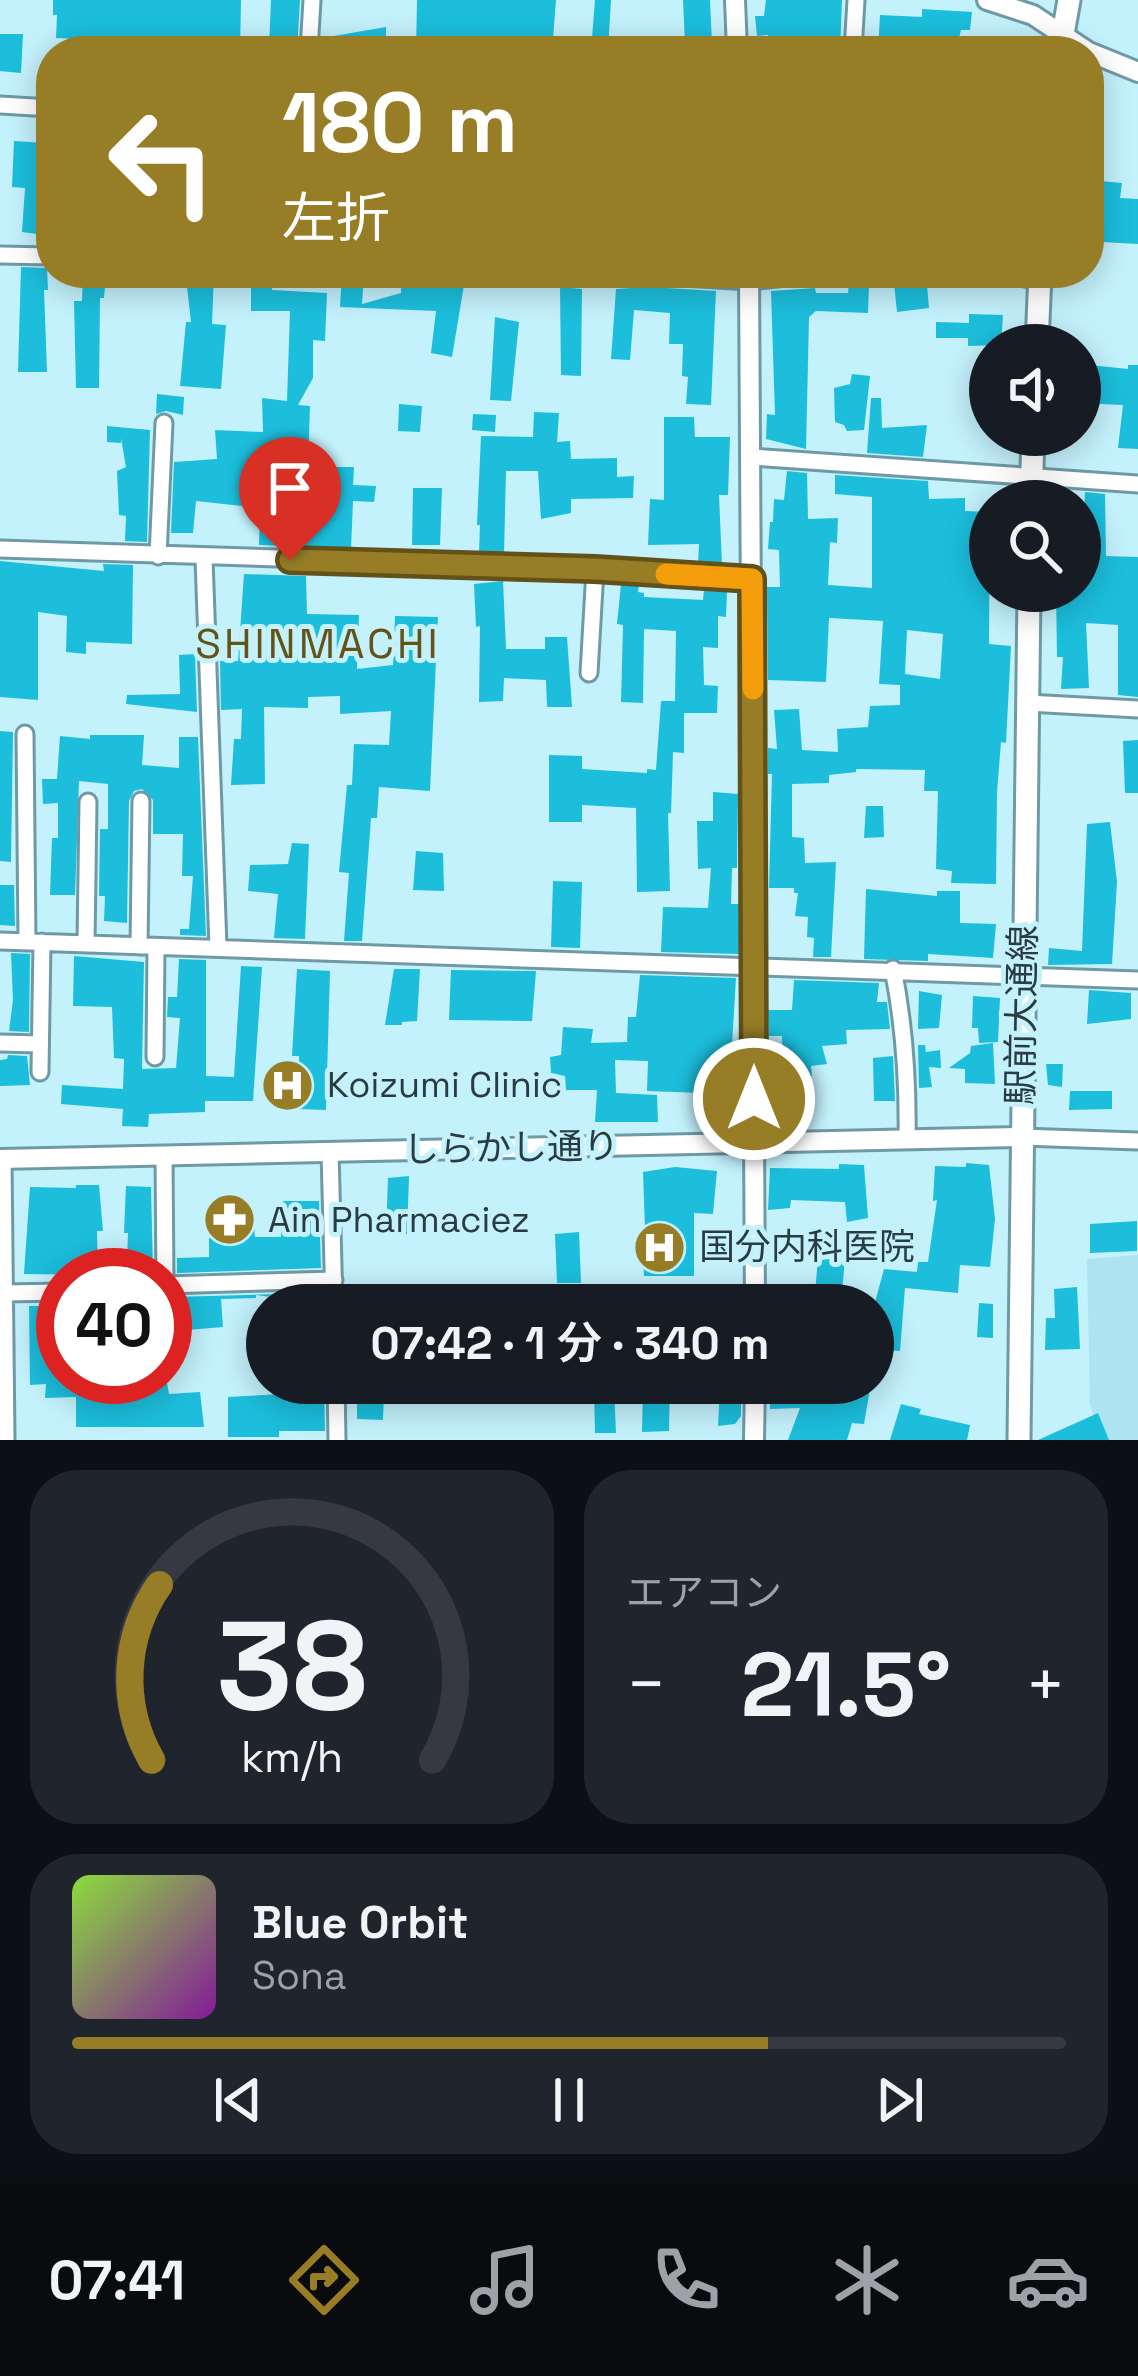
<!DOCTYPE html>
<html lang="ja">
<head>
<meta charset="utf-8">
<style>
  :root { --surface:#171b24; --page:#20242c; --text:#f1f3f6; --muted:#9ea1a6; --line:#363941; --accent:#977d25 }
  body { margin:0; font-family:"Space Grotesk","Noto Sans JP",sans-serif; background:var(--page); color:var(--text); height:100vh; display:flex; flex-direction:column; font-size:45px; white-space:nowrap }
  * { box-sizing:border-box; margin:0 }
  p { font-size:39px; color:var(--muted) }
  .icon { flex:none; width:66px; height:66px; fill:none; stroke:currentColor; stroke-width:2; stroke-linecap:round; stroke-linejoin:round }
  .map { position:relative; height:1440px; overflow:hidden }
  .details { display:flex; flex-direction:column; gap:30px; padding:30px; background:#0d0f14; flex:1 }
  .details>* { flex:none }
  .guide { position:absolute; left:36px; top:36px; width:1068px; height:252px; border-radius:48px; box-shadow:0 6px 30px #0003; background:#977d25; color:#fff; overflow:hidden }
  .tools { position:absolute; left:969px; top:324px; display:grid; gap:24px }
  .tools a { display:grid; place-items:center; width:132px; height:132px; border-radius:50%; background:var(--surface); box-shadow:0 6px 30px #0003; font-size:60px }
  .speed { position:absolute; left:36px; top:1248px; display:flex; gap:24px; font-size:60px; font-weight:700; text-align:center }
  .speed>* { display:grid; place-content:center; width:156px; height:156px; border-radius:50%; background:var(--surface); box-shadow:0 6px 30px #0003; line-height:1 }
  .speed .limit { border:18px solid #d22; background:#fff; color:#111 }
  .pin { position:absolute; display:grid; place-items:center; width:102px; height:102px; color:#fff; margin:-123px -51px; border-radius:50% 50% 50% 0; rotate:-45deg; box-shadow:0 0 12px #0007 }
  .pin .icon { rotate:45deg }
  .me { position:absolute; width:132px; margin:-66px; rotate:0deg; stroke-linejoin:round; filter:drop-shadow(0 0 9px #0008) }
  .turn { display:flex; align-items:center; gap:42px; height:252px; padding:0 48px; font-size:54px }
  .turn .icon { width:156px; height:156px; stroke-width:2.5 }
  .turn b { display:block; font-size:84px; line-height:102px }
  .big { font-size:90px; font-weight:600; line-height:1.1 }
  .details .widget { flex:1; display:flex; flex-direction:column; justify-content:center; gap:18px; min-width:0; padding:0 42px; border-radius:48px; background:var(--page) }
  .details .dial { align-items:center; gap:0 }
  .dial svg { height:312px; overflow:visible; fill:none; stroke:var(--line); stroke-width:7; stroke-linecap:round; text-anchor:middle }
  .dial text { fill:var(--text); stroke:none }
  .song { display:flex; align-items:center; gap:36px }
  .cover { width:144px; height:144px; border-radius:18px; background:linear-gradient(135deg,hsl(90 70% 55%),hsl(290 70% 35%)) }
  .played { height:12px; border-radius:6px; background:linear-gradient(90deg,var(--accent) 70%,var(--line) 70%) }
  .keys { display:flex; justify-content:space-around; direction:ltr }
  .heat { display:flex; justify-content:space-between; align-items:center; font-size:66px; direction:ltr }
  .details .tiles { flex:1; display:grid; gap:30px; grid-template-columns:1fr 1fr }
  .widget:last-child { grid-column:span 2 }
  .trip { position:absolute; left:246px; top:1284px; width:648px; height:120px; border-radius:60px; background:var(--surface); box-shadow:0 6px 30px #0003; font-weight:600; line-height:120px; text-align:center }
  .tabs { display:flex; height:192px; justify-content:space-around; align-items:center; background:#090b0e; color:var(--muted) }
  .tabs .icon { width:84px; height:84px }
  .tabs .active { color:var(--accent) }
  .tabs b { font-size:54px; color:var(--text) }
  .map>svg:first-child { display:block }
  .built { fill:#aee4f2 }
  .building { fill:#1cbedc; fill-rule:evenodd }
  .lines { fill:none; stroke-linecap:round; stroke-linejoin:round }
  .minor-casing { stroke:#6f9aa5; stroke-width:21 }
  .tertiary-casing { stroke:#6f9aa5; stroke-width:24 }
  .secondary-casing { stroke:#6f9aa5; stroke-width:27 }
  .minor { stroke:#fff; stroke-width:15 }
  .tertiary { stroke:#fff; stroke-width:18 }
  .secondary { stroke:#fff; stroke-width:21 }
  .route-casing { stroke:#625118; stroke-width:30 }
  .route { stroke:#977d25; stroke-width:21 }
  .slow { stroke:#f59e0b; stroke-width:21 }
  .labels { text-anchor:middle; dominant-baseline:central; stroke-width:10; stroke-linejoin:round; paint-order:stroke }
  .street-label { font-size:36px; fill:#2a3c41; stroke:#c3f1fc }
  .poi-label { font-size:36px; fill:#2a3c41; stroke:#c3f1fc; text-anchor:start }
  .quarter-label { font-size:42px; letter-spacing:3px; fill:#645216; stroke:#c3f1fc }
</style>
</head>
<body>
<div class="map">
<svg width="1138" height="1440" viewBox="0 0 1138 1440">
  <rect width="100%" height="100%" fill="#c3f1fc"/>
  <!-- built -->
  <path class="built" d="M1138 1255V1440H1102L1090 1404 1087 1259Z"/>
  <!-- building -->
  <path class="building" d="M53 0H241L240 51H100V40L56 38 57 15H53Z
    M271 0H300L297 51 269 49Z
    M417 0H556L552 51H508L509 43 467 42V36L432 38V51H416Z
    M595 0H611L608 51H591Z
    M683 0H710L712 43 685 44Z
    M766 0H842L840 51H769L768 35 757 36 755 16H764Z
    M922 9 972 12 970 30H961L958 42 950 43 949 51H878L880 15 922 17Z
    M386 27V51H321L322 38Z
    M0 34H23L21 73 0 71Z
    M14 141 45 143 42 192H51V236L22 232 25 188 12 187Z
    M1089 180 1122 183 1120 198 1138 199V244L1102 242 1089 223Z
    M21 267 47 268 48 290H44L47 372H18Z
    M83 273 106 274 104 298H100L99 388H76L74 301H82Z
    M156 273 214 274 212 324 226 325 221 389 180 386 186 322H191L187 287 155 277Z
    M342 273H364L362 304 401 293V278L464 285 452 357 431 353 436 311 340 307Z
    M926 273 929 308 897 312 893 274Z
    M251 278H273L272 290 327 293 325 341 313 340V378L298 405 310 406 308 467H354L353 485 376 486 374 502 353 501 351 548 259 545 260 508 196 501 193 533H171L174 462 217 459 215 430 263 432 262 398 287 401 290 311H251Z
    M849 282 869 283 868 313 816 311 809 317 806 449 766 439 767 414 775 415 771 291 815 288 816 293H848Z
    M560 287 582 289 581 376 561 375Z
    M650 287 716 291 711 405 686 404 688 377 682 376 683 344H669L670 313 634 310 630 360 611 359 616 289Z
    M969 314 1003 315 1001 345 968 346V338H936V322L969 323Z
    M495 317 519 322 511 401 490 400Z
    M1080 364 1128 369V365H1138V449L1118 448 1123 405 1080 403Z
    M852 374 870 376 864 430 847 431 844 425 835 422 834 388 850 384Z
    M157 394 184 397 183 415 166 411 156 414Z
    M871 398H881L882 428 927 425 923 457 867 453Z
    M399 404 422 406 420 432 398 431Z
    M534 412 559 413 557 442 570 441 571 459 617 458V477L634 476 633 498 571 499V513L541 519 538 471H506L504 554 479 553 480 525H477L481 436 533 437Z
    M473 414 496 415 495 432 472 430Z
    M664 417H694L695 437H730L728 495H719L722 565 698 564 699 544 648 545 650 499 664 500Z
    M107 426 150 430 147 542 125 541 126 516 119 515 117 471 126 467 121 438V443L107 442Z
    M787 471 807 473 808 519 838 518 837 543 830 542 828 585 872 588V497L835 494V475L928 481 929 499 965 498V511L990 512 989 644 1011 646 1006 743 1001 742 997 792 996 884 951 883 952 871 936 869 938 791H924L925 770 856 769V772L829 775V783L792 784V837L804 838 805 863 836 862 831 957H813L814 938 807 937 808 917 795 916 798 893H794V888H769L772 774H768V748L777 749 774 710 799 709 802 750 838 752 837 729 868 727 870 706 900 705V685L879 684 883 621 829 618 826 682 768 680 767 587H780L779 550 768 549 770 522H773L774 499 784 500ZM907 630 943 634 940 679 905 674Z
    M413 488H442L440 545H412Z
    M1085 492 1105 494 1106 556 1138 557V697L1118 695V625L1086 623 1089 688 1061 689 1063 657H1057L1056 592 1080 591Z
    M0 561 104 571 103 564 133 565 132 644 86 642V654L66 652 67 616 38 612V700L0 697Z
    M244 574 306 576 307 614 359 615 357 669 393 665 395 616 438 617 430 791 379 787 377 818H371L362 941H344L349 873 339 872 347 785H352L354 744 389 745 391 711 340 714V696L308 697V708L264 707 265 784 231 785 234 739H241L242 709 221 710 220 661H238Z
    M503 581 506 649H545V637H567L572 707H547L546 680 504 678 503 701 479 702 480 626 476 627 474 584Z
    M621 584 639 585 638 592 644 593V597L703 600 704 589 727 591 726 617 718 616V648L703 647 704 685 718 686 717 713H684V753L673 752 671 813H668L670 891 637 892 636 808 582 805V822H549V755L582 756V769L647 773V769L656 770 661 701H675L676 631 644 629 643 703 621 702 623 625 617 624Z
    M195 654 197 712 126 704 127 695 180 694 179 655Z
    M0 731 13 732 11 862 0 861Z
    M90 735H144L142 765 179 768V737H198L206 936 180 935V929H189L193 876H182L183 834H153V800L142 789 134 791 129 801 127 923 104 921 105 896H99L100 829H108V784L79 781 75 895H50L52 838H58V803L43 804 42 779H57L60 736 90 739Z
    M1138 740V793H1125L1123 741Z
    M713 792 738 794 737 868H732L731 904H739V954L661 952 663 907 708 908 711 868 698 869 697 821H713Z
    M866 806H883L884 837 864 838Z
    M1110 822 1117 882 1112 964 1048 965 1049 948 1082 951 1087 824Z
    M292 843 309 844 305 939 274 938 278 894 248 891 250 865 288 864Z
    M416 851 443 853 444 891 413 890Z
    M553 881 582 882 580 948 551 947Z
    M0 885H14L15 926 0 925Z
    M866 889 937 896V891H960V923L996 924 993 958 928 954V961L864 959Z
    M11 953 30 954 29 1032 9 1031 13 1000Z
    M74 956 144 962 142 1069 176 1068 180 1018 167 1017 168 997H177L179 959 206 960V1076L234 1077 241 966 262 967 253 1101H205V1112L149 1114 148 1127 122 1126 123 1109 61 1104 62 1085 123 1089 124 1059 114 1058 112 1007 73 1006Z
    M297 969 330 971 326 1110 299 1109V1056H292Z
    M394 969H420L417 1021 402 1022V1025H385Z
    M451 970 536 971 532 1021 449 1020Z
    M640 975 736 978 729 1094 647 1091 648 1061 615 1060 616 1093 657 1095 658 1122H595L597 1090H566L565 1076 551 1073 550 1057 561 1055 563 1027 593 1029 591 1043 627 1042 628 1017H636Z
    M794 980 879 983 877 1002H887L890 1029 846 1030 847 1044 822 1046 827 1064 811 1066 812 1076 783 1078 782 1036H769L768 1010H792Z
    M1089 990 1131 993V1019L1087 1024Z
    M919 991 942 995 939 1028 918 1029Z
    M973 996 1000 998 998 1042 979 1043 978 1028H972Z
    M993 1043 995 1084 965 1083V1069L949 1068 970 1053 971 1046Z
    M918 1045H925L926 1052 940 1050 941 1068 929 1067 932 1087 919 1088Z
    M8 1055 27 1056 30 1085 0 1086V1060L7 1059Z
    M893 1056 895 1101H874L873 1058Z
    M1046 1064H1063L1062 1087 1048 1085Z
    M1070 1091H1112V1109L1069 1110Z
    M966 1163 989 1165 995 1219 990 1267 960 1265 958 1293 905 1288 900 1351 886 1350 881 1381 873 1380V1310L884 1269 917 1272 918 1262H928L937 1200 933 1201 935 1166 966 1167Z
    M839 1164 864 1165 868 1218 847 1222 845 1202 791 1200 790 1208 768 1210 770 1168 839 1169Z
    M675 1167 717 1171 713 1214 694 1213V1276H644L643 1257 655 1254 657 1230 645 1229 643 1172Z
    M409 1176 407 1234H386L388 1178Z
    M76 1185H99L103 1231H97L98 1275 24 1274 30 1187 76 1188Z
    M126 1186 151 1187 153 1274 112 1273V1261H127L128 1233H124Z
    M283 1201H319L321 1268 177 1273V1258L209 1257V1238H216L218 1211H252L255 1237H281Z
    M1137 1221V1251L1090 1253V1224Z
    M579 1232 581 1283H557L555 1234Z
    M818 1258H845L841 1305H814Z
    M1077 1287 1080 1349 1045 1350 1046 1318H1055L1054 1289Z
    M317 1293 318 1305H292V1300L256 1295V1298L221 1299 223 1327 187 1330V1342L172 1343 171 1297Z
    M979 1303 993 1304V1338L977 1337Z
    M29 1306H58L56 1377H102L103 1394 144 1397 143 1377H166L169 1394 200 1392 204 1427H76V1397L45 1398 46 1384 30 1385Z
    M300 1383H324L325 1431H279V1437H228V1397L300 1393Z
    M643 1383H670L669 1431 642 1432Z
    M787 1383H871L864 1424 852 1423 847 1440H788L800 1408 770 1409 769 1386Z
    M720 1386H741V1416L735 1424 718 1426Z
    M614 1388 616 1433H595L594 1389Z
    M384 1394 383 1420 357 1419V1395Z
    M901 1404 921 1409 919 1414 970 1425 967 1440H890Z
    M1098 1413 1109 1440H1038Z"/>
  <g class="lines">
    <defs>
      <path id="minor" d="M309 51 312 0
        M853 51 856 0
        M0 105 51 108
        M0 255 51 256
        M615 273 750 281 822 273
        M999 273 1040 281
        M752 457 1138 484
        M0 549 460 564 752 579
        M158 556 164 423
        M204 559 218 947
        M589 673 595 570
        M1027 703 1138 709
        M25 734 27 942
        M0 941 1138 980
        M86 943 88 802
        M139 946 141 801
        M893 969C905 1028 908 1081 907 1140
        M0 1043 40 1044
        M155 1057 156 947
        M40 1072 42 942
        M1021 1137 1138 1141
        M330 1151 334 1305
        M164 1155 165 1285 334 1280
        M3 1159 6 1440
        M4 1293 63 1292
        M336 1383 337 1440"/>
      <path id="tertiary" d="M735 0 737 51
        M987 0 1033 15 1087 51
        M1089 52 1138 72
        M749 273 755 1305
        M0 1159 1021 1137
        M754 1440 755 1383"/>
      <path id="secondary" d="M1060 51 1069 0
        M1037 345 1040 273
        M1031 501 1033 435
        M1019 1440 1029 591"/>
    </defs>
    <!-- minor casing -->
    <use href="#minor" class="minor-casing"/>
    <!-- tertiary casing -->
    <use href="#tertiary" class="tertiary-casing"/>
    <!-- secondary casing -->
    <use href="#secondary" class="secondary-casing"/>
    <!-- minor -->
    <use href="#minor" class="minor"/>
    <!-- tertiary -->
    <use href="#tertiary" class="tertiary"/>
    <!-- secondary -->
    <use href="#secondary" class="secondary"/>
  </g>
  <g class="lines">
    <defs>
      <path id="route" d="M290 560 595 569 752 579 754 1099"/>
    </defs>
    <!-- route casing -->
    <use href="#route" class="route-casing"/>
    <!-- route -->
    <use href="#route" class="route"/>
    <!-- slow -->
    <path class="slow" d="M666 574 752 579 753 689"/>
  </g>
  <!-- icons -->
  <defs>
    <symbol id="hospital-disc" viewBox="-11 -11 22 22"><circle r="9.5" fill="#977d25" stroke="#c3f1fc"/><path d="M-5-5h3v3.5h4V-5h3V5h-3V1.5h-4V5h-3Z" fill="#fff"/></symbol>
    <symbol id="pharmacy-disc" viewBox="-11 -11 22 22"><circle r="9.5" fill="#977d25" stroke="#c3f1fc"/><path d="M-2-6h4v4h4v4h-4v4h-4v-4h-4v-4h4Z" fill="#fff"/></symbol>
  </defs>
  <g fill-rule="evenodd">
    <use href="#hospital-disc" x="258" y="1056" width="59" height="59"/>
    <use href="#pharmacy-disc" x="200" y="1190" width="59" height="59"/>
    <use href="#hospital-disc" x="630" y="1218" width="59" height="59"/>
  </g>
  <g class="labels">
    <!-- street labels -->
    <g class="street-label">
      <text transform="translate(1022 1015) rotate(-89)">駅前大通線</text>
      <text transform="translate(511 1148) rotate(-1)">しらかし通り</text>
    </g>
    <!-- poi labels -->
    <g class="poi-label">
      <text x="327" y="1085">Koizumi Clinic</text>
      <text x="268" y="1220">Ain Pharmaciez</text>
      <text x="699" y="1247">国分内科医院</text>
    </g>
    <!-- quarter labels -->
    <g class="quarter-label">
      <text x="318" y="643">SHINMACHI</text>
    </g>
  </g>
</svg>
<div class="tools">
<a><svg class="icon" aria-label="sound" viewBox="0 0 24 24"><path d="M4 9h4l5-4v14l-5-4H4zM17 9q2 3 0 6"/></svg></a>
<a><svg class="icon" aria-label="search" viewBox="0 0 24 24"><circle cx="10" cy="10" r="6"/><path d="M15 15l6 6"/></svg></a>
</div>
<div class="speed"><div class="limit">40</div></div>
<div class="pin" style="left:290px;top:560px;background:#d93025"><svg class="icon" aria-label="arrive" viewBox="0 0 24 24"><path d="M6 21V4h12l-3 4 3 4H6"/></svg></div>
<svg class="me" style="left:754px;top:1099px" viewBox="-20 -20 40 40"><circle r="17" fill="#977d25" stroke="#fff" stroke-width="3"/><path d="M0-11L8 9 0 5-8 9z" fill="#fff"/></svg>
<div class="trip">07:42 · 1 分 · 340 m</div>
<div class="guide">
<div class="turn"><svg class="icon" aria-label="left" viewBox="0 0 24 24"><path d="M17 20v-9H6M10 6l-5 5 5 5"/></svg><div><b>180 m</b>左折</div></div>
</div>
</div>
<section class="details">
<div class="tiles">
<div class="widget dial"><svg viewBox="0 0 100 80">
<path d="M14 69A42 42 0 1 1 86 69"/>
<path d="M14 69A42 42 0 0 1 16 24" stroke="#977d25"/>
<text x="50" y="56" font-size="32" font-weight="700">38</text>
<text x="50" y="72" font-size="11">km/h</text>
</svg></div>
<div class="widget"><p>エアコン</p>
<div class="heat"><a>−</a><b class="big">21.5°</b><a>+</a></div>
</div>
<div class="widget">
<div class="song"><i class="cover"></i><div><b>Blue Orbit</b><p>Sona</p></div></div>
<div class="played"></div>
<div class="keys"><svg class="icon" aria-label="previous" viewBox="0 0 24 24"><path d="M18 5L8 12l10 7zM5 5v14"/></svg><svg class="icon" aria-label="pause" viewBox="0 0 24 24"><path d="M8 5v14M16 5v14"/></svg><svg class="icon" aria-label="next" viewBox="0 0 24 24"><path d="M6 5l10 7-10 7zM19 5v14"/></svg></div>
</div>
</div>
</section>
<nav class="tabs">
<b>07:41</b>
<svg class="icon active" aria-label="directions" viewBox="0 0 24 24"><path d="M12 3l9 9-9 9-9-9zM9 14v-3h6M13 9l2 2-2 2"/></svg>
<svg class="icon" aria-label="music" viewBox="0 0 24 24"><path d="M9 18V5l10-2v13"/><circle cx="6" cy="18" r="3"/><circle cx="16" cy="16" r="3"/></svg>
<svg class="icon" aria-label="phone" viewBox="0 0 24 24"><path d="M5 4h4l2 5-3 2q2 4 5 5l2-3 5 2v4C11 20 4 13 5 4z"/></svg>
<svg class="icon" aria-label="climate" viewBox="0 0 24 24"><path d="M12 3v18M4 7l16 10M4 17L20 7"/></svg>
<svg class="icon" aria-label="car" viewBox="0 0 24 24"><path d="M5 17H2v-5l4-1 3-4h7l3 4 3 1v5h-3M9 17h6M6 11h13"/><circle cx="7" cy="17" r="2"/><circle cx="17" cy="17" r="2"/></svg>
</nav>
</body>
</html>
